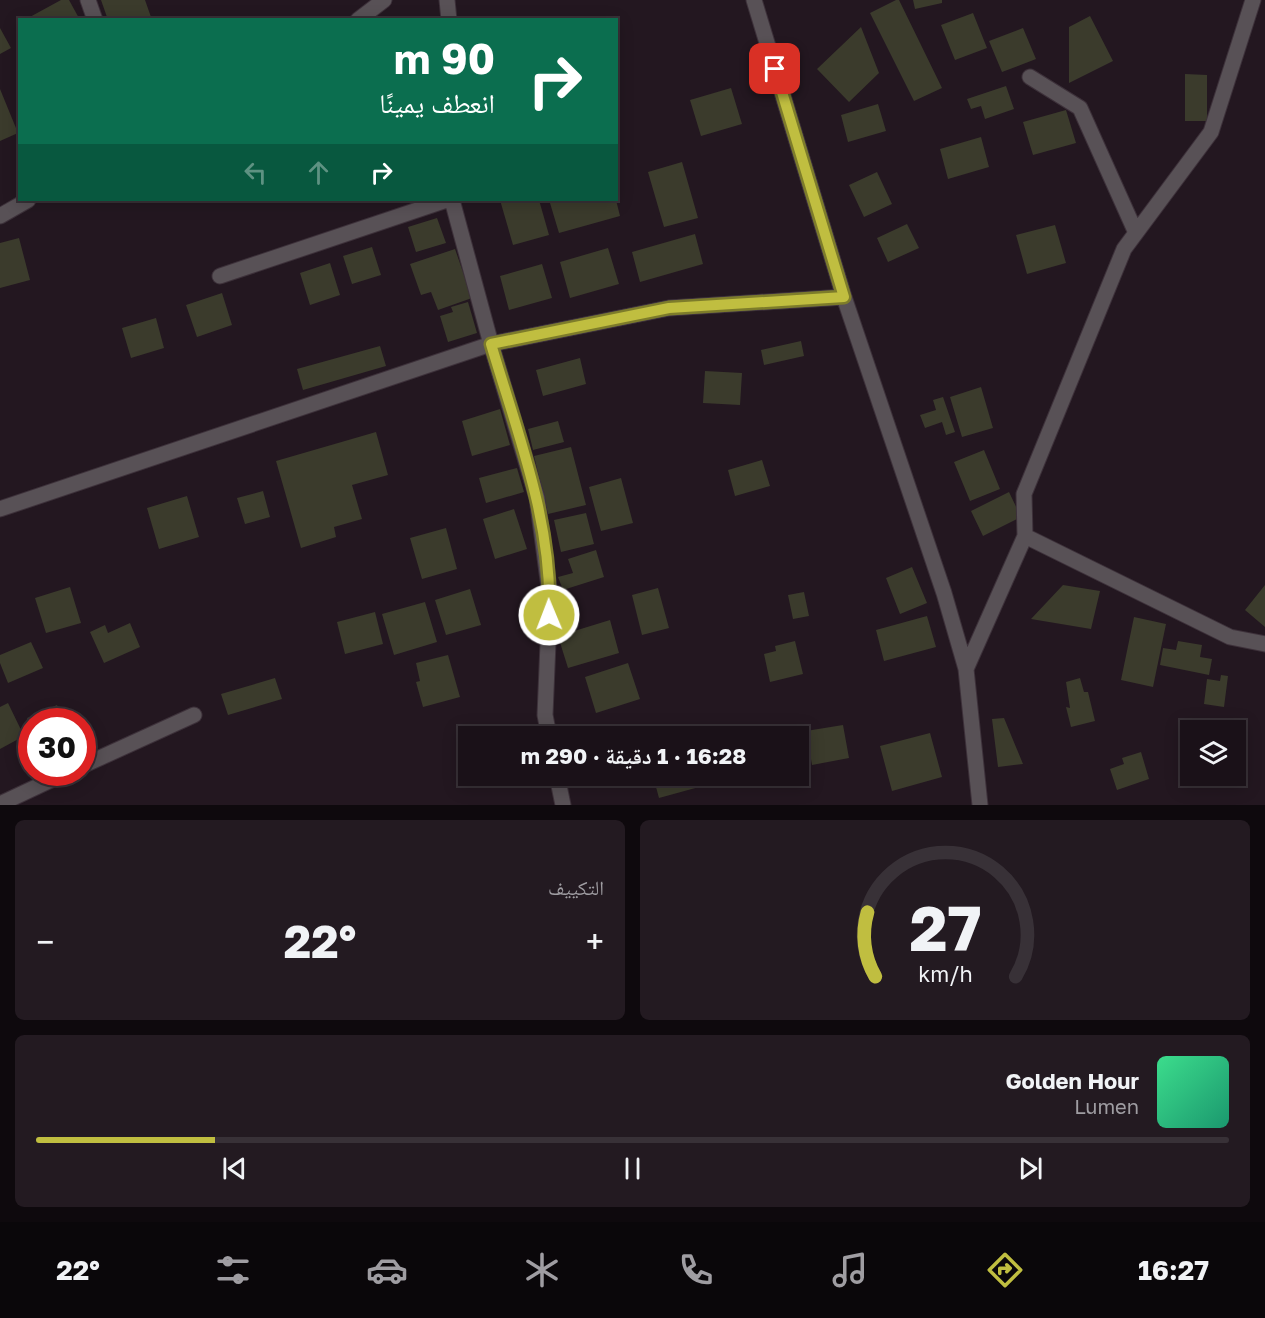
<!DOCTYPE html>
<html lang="ar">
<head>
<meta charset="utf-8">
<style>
  :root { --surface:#1a1118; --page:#231a21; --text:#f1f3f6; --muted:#9f9da2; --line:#383137; --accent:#c0be40 }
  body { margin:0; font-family:"Golos Text","Noto Naskh Arabic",sans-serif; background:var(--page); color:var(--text); direction:rtl; height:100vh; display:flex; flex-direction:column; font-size:22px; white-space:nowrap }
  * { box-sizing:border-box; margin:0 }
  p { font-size:20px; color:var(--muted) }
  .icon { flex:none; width:33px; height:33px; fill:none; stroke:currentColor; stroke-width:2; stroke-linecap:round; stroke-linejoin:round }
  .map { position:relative; height:805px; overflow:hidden; direction:ltr }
  .side { display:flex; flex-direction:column; gap:15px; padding:15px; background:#0e090d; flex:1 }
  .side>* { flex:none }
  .hud { position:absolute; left:18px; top:18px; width:600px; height:183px; border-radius:0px; box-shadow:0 3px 15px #0003,0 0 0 2px var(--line); direction:rtl; background:#0b6e4f; color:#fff; overflow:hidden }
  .buttons { position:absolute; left:1180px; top:720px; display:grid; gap:12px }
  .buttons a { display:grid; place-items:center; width:66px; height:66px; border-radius:0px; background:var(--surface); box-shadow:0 3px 15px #0003,0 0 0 2px var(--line); font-size:30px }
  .speed { position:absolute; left:18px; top:708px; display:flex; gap:12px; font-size:30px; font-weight:700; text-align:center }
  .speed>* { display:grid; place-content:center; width:78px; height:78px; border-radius:50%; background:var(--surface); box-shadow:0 3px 15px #0003,0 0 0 2px var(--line); line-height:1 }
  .speed .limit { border:9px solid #d22; background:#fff; color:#111 }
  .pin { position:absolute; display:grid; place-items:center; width:51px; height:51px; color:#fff; margin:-26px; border-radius:12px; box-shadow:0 3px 9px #0006 }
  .me { position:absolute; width:66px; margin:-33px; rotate:359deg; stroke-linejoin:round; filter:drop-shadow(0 0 4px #0008) }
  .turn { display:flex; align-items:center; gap:21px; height:126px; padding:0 24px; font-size:27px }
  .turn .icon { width:78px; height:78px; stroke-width:2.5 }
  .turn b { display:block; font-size:42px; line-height:51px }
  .lanes { display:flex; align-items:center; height:57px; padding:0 24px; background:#0003; justify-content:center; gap:30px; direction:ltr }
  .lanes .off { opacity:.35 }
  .big { font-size:45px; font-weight:700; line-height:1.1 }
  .side .card { flex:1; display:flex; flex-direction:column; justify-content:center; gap:9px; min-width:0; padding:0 21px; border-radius:9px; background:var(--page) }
  .side .dial { align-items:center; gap:0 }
  .dial svg { height:156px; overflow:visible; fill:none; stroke:var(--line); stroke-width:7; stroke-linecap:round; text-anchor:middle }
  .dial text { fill:var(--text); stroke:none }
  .song { display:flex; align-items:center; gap:18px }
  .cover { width:72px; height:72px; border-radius:9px; background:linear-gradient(135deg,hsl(150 70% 55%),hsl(160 70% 35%)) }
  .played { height:6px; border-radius:3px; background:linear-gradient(90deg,var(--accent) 15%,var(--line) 15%) }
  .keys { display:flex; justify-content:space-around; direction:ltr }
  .heat { display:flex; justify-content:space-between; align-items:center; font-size:33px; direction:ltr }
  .side .tiles { flex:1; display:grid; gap:15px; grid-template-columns:1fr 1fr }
  .card:last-child { grid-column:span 2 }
  .trip { position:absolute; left:458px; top:726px; width:351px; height:60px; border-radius:0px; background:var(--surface); box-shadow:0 3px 15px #0003,0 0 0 2px var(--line); font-weight:700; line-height:60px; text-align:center; direction:rtl }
  .menu { display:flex; height:96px; justify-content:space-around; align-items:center; background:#0a070a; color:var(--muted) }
  .menu .icon { width:42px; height:42px }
  .menu .active { color:var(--accent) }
  .menu b { font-size:27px; color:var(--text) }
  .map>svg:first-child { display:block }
  .building { fill:#3b3b2c }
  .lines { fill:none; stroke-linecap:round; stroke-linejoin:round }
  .minor-casing { stroke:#3d313a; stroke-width:17 }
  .minor { stroke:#585156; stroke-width:15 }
  .route-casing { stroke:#7d7c2a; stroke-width:15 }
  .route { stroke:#c0be40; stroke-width:10 }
</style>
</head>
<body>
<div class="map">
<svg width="1265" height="805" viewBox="0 0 1265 805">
  <rect width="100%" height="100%" fill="#231720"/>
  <!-- building -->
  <path class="building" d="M61 0H69L80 20H29L28 18Z
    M101 0H145L151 17 144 20H108Z
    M896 0H899L942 88 914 101 870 13Z
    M913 0H942V3L915 9Z
    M973 13 987 48 955 60 941 25Z
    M1090 16 1113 61 1069 83V27Z
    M861 27 879 73 849 102 817 69Z
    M0 28 11 48 0 54Z
    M1023 28 1036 59 1002 72 989 41Z
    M1185 74 1207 75V121H1185Z
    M1006 86 1014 109 985 119 981 106 971 109 967 99Z
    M731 88 742 124 701 136 690 100Z
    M0 89 18 133 0 141Z
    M878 104 886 131 848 142 841 115Z
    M1066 110 1076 143 1033 155 1023 122Z
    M981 137 989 167 948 179 940 149Z
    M682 162 698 218 664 227 648 172Z
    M877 172 892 204 864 217 849 185Z
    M500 200H539L549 235 513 245Z
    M562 200H616L620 216 559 233 550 203Z
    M437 218 446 243 416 252 408 227Z
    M907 224 919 248 888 262 877 238Z
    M1055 225 1066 263 1027 274 1016 235Z
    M695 234 703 264 640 282 632 252Z
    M19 238 30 280 0 288V243Z
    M372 247 381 275 352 284 343 256Z
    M608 248 619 284 570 298 560 262Z
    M455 249 472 298 438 310 431 292 421 295 410 264Z
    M330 263 340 295 310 305 300 273Z
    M542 264 552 298 509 310 500 276Z
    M222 293 232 325 197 337 186 305Z
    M468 302 477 333 448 342 440 316 453 312 451 307Z
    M156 318 164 348 131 358 122 328Z
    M801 341 804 356 764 365 761 350Z
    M380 346 386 366 303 390 297 369Z
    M580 358 586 384 543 396 536 370Z
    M705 371 742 373 740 405 703 403Z
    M981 387 993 428 962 437 950 397Z
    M943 397 955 432 946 435 942 422 925 428 920 415 936 410 933 400Z
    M500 409 510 445 472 456 462 421Z
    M558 421 564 442 533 450 528 429Z
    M376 432 388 475 352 485 362 519 334 527 336 537 301 548 276 461Z
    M571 447 586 505 548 514 534 456Z
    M984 450 1000 489 970 501 954 462Z
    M762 460 770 486 735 496 728 470Z
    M517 468 524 492 486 503 479 478Z
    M621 478 633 523 601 531 589 487Z
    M263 491 270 517 245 524 237 498Z
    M1009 492 1021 517 983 536 971 511Z
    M187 496 199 537 159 549 147 508Z
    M514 509 527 549 495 559 483 519Z
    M586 513 594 544 561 552 554 520Z
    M446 528 457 569 422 579 410 538Z
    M596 550 604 577 563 590 558 577 573 573 568 559Z
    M912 567 927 603 900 614 886 578Z
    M1063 585 1100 591 1091 629 1031 619Z
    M1265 585V627L1245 610Z
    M70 587 81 623 46 633 35 598Z
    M658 588 669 628 642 635 632 595Z
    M470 589 481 625 446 635 435 600Z
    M804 592 809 616 793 619 788 595Z
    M425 602 437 642 394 655 382 614Z
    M375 612 383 644 345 654 337 622Z
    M927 616 936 647 884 661 876 630Z
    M1134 617 1166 624 1153 687 1121 680Z
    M610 620 619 653 568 668 558 636Z
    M130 623 140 647 104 663 90 632 105 625 108 633Z
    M795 641 803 674 770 682 764 654 776 651 775 646Z
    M1178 641 1202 645 1200 657 1212 659 1209 675 1160 665 1163 648 1176 650Z
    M31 642 43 668 8 683 0 663V655Z
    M448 655 460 697 423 707 416 682 420 681 416 663Z
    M628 663 640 699 596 713 585 677Z
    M1221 675 1228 676 1224 707 1204 704 1207 679 1220 681Z
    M275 678 282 699 228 715 221 694Z
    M1080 678 1084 692H1088L1095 721 1071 727 1066 707 1070 708 1066 682Z
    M8 703 24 736 0 749V707Z
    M57 705 64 722H32L31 730 27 718Z
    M1004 718 1023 764 998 767 992 719Z
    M843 725 849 758 812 765 806 731Z
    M930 733 942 777 892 791 880 746Z
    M1141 752 1149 779 1117 790 1110 769 1124 764 1122 758Z
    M653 776H708L710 784 659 798Z"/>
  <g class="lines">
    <defs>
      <path id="minor" d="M88 0 95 20
        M447 0 449 20
        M754 0 844 297 944 593 966 669 980 805
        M358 20 384 0
        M1030 77 1080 108 1136 233
        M452 200 491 344 537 498 550 595 545 715 549 736
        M0 216 28 200
        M220 276 447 200
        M0 509 491 344 669 308 844 297
        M1025 536 1230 637 1265 644
        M966 669 1025 536 1024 494 1124 249 1211 132 1253 0
        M82 766 194 715
        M557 776 563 805
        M0 804 68 772"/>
    </defs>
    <!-- minor casing -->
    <use href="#minor" class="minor-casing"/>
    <!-- minor -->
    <use href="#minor" class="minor"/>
  </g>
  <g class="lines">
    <defs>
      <path id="route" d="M549 615C553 523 517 432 491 344L669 308 844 297 775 69"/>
    </defs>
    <!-- route casing -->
    <use href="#route" class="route-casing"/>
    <!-- route -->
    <use href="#route" class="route"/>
  </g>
</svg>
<div class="buttons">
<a><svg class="icon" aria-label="layers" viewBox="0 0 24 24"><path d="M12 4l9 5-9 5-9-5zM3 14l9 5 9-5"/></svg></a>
</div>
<div class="speed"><div class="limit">30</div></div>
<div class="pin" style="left:775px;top:69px;background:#d93025"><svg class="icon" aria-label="arrive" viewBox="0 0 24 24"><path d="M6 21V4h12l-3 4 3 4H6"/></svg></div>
<svg class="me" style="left:549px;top:615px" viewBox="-20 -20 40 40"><circle r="17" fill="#c0be40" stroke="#fff" stroke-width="3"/><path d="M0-11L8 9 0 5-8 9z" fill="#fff"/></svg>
<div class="trip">16:28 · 1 دقيقة · 290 m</div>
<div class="hud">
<div class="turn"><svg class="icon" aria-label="right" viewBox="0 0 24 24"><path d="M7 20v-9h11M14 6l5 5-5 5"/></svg><div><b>90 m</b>انعطف يمينًا</div></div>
<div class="lanes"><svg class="icon off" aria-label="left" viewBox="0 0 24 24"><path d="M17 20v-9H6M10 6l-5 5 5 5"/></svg><svg class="icon off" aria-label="ahead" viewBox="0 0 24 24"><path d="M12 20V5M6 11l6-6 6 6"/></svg><svg class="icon" aria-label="right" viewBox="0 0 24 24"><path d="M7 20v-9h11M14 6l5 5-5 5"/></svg></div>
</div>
</div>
<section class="side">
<div class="tiles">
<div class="card dial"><svg viewBox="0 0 100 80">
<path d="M14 69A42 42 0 1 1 86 69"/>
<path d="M14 69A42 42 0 0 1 10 36" stroke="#c0be40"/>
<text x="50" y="56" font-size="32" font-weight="700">27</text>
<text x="50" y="72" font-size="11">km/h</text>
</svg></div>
<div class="card"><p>التكييف</p>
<div class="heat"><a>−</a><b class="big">22°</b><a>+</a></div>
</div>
<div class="card">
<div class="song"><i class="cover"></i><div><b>Golden Hour</b><p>Lumen</p></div></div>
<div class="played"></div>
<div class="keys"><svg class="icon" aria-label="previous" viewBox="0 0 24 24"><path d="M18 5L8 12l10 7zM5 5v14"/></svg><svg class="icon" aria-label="pause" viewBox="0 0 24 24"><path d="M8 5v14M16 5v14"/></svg><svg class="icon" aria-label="next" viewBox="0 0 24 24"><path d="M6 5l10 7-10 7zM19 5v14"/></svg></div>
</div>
</div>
</section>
<nav class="menu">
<b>16:27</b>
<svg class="icon active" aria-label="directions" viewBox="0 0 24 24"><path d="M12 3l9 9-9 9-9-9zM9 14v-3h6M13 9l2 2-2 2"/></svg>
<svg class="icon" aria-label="music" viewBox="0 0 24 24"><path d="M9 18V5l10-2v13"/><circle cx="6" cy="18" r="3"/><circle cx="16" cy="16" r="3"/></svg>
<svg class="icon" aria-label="phone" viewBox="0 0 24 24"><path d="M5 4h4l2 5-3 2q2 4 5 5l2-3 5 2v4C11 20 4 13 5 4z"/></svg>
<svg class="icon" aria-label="climate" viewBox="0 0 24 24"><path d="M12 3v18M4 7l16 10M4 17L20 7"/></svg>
<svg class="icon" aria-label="car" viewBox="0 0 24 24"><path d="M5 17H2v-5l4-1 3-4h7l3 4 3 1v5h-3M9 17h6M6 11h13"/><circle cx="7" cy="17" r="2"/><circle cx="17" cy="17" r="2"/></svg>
<svg class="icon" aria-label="filters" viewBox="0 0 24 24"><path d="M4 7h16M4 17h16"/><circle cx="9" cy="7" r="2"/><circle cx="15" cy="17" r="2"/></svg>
<b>22°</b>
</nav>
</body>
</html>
